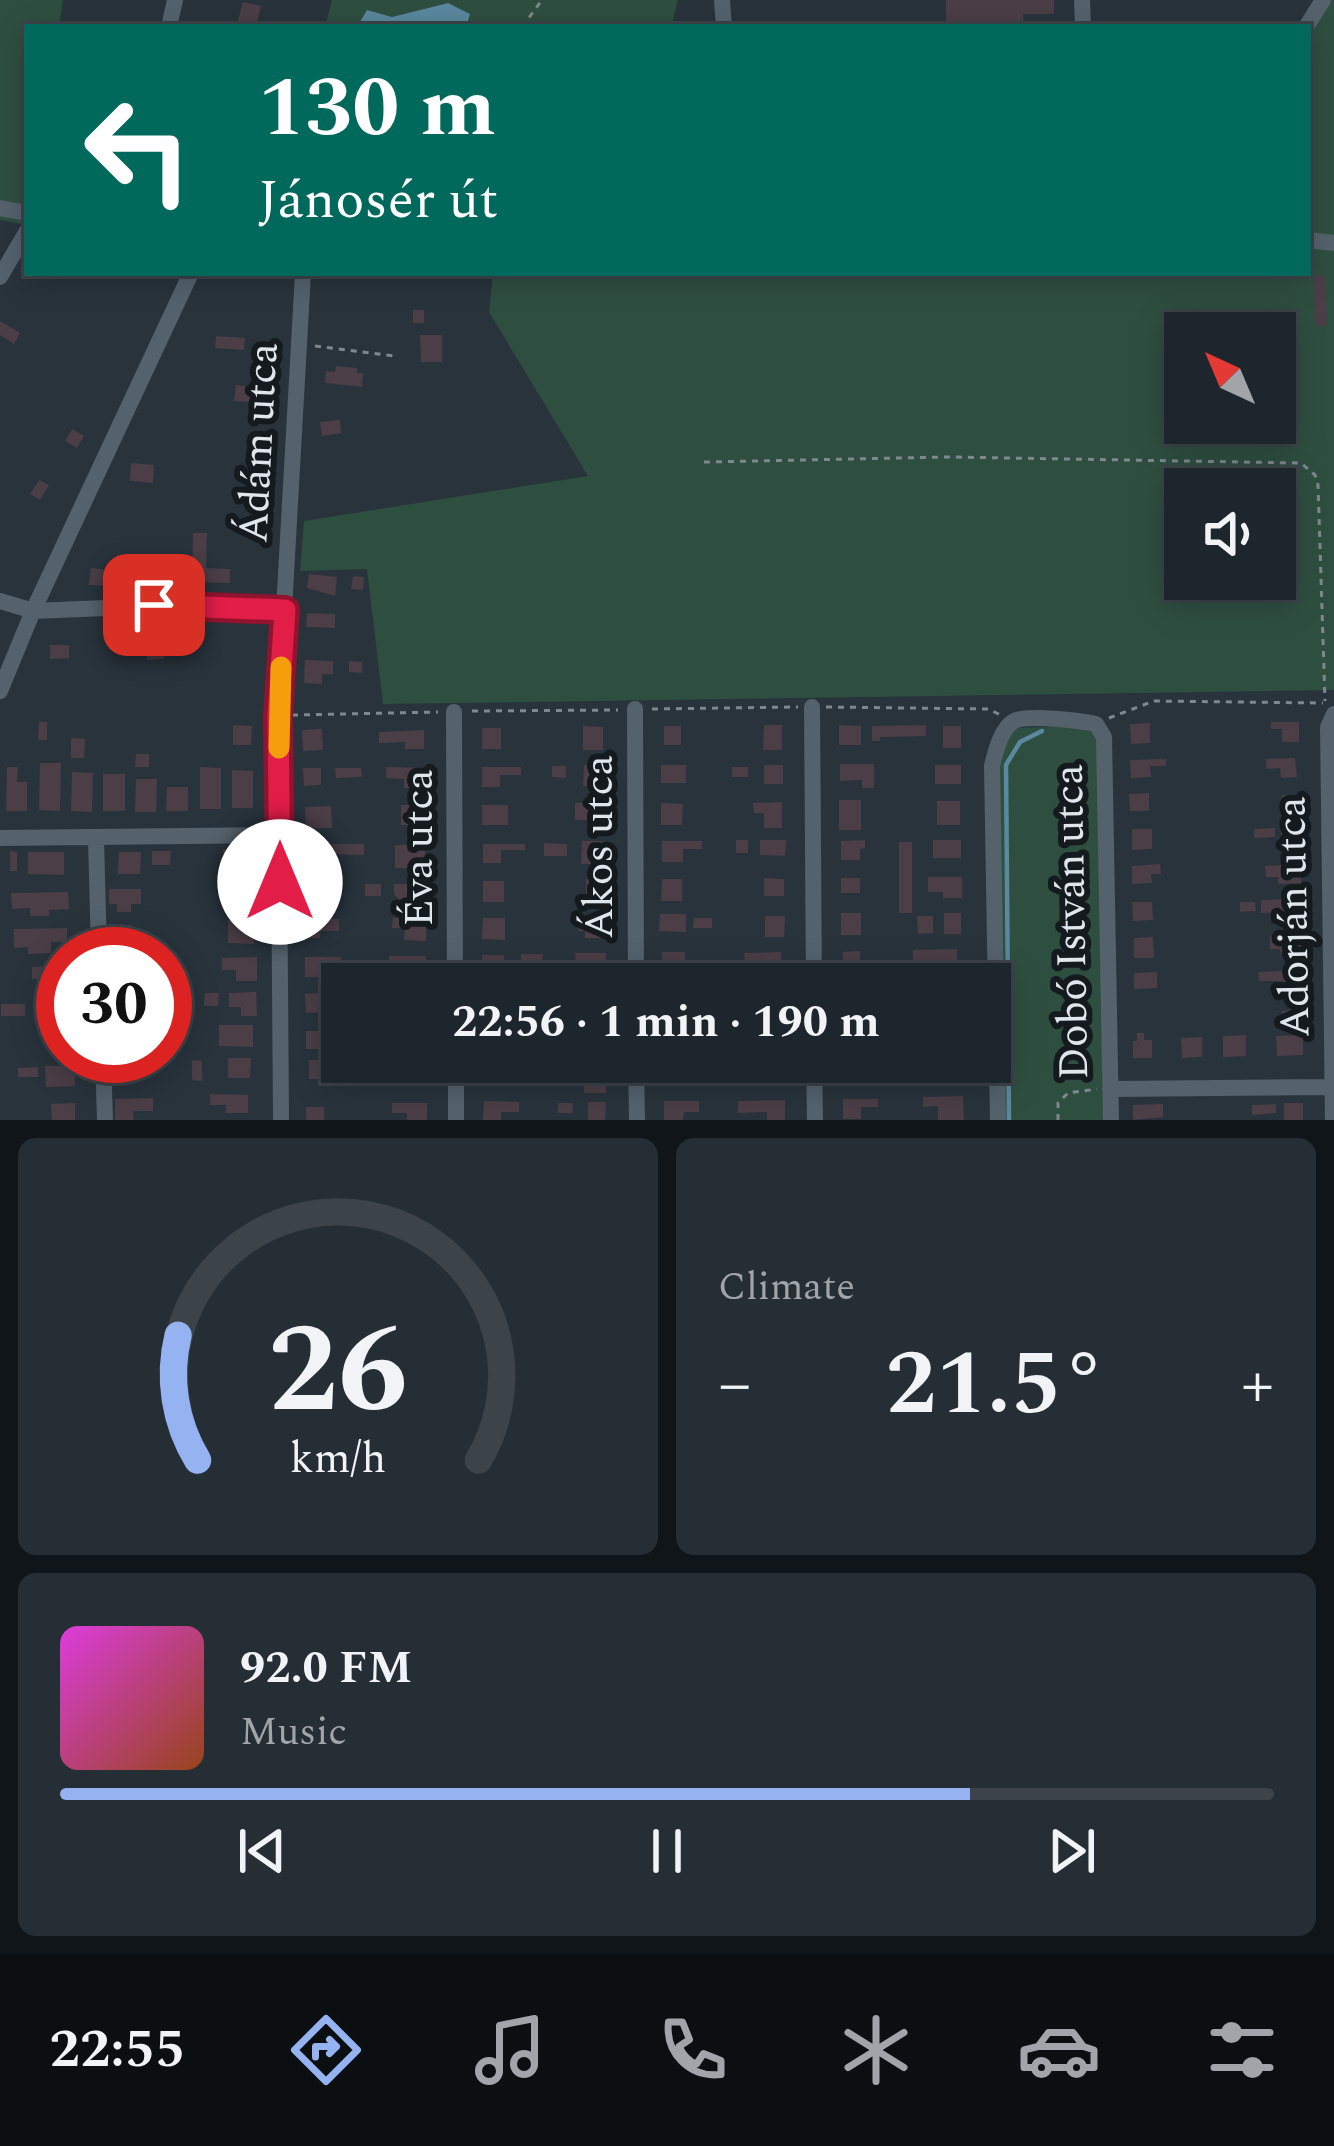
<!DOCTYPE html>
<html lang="en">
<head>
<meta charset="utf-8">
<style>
  :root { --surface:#1e262d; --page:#262e35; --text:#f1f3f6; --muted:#a1a5aa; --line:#3c4349; --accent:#95b2f1 }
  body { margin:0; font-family:Spectral,serif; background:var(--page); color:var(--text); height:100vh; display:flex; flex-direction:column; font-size:45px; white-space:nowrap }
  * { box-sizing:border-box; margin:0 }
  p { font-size:39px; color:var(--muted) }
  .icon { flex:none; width:66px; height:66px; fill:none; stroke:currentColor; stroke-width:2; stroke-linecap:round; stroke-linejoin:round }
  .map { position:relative; height:1120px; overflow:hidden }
  .sheet { display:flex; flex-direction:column; gap:18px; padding:18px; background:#101519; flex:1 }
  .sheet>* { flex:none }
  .banner { position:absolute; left:24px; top:24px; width:1287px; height:252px; border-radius:0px; box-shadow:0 6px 30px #0003,0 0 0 3px var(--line); background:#00695c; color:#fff; overflow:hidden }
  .needle { width:78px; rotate:316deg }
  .buttons { position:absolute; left:1164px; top:312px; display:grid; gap:24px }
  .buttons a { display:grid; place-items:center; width:132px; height:132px; border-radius:0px; background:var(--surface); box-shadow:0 6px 30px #0003,0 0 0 3px var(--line); font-size:60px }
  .speed { position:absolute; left:36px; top:927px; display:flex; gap:24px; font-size:60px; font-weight:700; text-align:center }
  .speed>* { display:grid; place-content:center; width:156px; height:156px; border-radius:50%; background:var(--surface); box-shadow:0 6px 30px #0003,0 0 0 3px var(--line); line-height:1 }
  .speed .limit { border:18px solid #d22; background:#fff; color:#111 }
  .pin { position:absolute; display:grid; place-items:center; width:102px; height:102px; color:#fff; margin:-51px; border-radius:24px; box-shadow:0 6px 18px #0006 }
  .me { position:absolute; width:132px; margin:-66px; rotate:0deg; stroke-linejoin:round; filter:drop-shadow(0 0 9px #0008) }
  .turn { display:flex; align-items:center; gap:42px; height:252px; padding:0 36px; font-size:54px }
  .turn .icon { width:156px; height:156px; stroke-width:2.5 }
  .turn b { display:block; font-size:84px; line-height:102px }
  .big { font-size:90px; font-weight:700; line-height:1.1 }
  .sheet .widget { flex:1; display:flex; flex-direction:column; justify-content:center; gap:18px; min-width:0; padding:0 42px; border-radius:18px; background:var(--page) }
  .sheet .dial { align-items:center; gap:0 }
  .dial svg { height:312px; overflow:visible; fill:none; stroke:var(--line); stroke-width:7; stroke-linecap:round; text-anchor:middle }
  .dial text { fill:var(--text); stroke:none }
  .song { display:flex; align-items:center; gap:36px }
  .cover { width:144px; height:144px; border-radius:18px; background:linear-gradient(135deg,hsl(300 70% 55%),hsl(20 70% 35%)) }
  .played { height:12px; border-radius:6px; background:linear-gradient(90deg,var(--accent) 75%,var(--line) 75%) }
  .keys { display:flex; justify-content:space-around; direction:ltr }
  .heat { display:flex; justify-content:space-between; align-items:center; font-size:66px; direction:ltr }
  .sheet .tiles { flex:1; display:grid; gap:18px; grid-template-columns:1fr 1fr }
  .widget:last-child { grid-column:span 2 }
  .trip { position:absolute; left:321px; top:963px; width:690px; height:120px; border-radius:0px; background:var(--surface); box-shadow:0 6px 30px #0003,0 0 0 3px var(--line); font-weight:700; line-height:120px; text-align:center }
  .tabs { display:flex; height:192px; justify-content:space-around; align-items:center; background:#0c0f12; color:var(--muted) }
  .tabs .icon { width:84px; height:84px }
  .tabs .current { color:var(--accent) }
  .tabs b { font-size:54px; color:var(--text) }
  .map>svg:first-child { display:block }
  .green { fill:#2e4f40; fill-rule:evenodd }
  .water { fill:#5a889e }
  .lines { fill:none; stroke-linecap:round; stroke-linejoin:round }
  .stream { stroke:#5a889e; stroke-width:4.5 }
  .building { fill:#4b3e47 }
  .path { stroke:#7f888f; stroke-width:3; stroke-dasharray:6 6; stroke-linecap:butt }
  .minor { stroke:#55626c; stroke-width:16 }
  .route-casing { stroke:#92132f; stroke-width:30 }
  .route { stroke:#e11d48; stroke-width:21 }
  .slow { stroke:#f59e0b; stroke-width:21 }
  .labels { text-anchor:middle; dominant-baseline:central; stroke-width:12; stroke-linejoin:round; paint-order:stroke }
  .street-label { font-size:42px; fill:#dfe6ec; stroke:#151a1e }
</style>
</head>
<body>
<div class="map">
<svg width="1334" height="1120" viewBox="0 0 1334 1120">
  <rect width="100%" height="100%" fill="#28333c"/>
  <!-- green -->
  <path class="green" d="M0 0H63L59 27H27L26 225 0 220Z
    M332 0H678L671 27H466L469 14 447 3 392 17 367 10 357 27H325Z
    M1315 0H1334V690L383 704 367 569 300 571 304 521 588 476 489 312 493 273H1308V27ZM1185 333H1275V423H1185ZM1185 489H1275V579H1185Z
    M1083 726 1093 730 1099 738 1105 1120H999L995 765 1012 728Z"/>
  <!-- water -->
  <path class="water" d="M448 3 470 14 466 27H357L367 10 392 17Z"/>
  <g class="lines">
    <!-- stream -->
    <path class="stream" d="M1009 1120 1006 765 1020 742 1042 731"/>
  </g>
  <!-- building -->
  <path class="building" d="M946 0H1054V14H1023L1024 27H946Z
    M243 2 261 6 256 27H236Z
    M1325 275 1327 325 1315 326 1314 276Z
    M413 310H424V323H413Z
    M0 321 20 333 14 344 0 335Z
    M420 335H442V362H421Z
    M216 336 245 338 244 350 215 348Z
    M336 366 357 368V373H363L362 387 325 383 326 371 335 372Z
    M236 385 253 387 251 402 234 401Z
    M340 420 341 433 322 436 320 422Z
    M72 429 84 436 77 448 65 441Z
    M131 463 154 465 153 483 130 481Z
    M39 480 49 485 40 500 30 494Z
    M193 533H207L206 568 230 569V583L192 582Z
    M91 568 111 570 110 586 89 585Z
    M309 574 337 577 335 596 307 588Z
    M353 576 364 577 363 590 351 589Z
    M307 613 335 614V628L306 627Z
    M164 642V659L147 660 146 643Z
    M50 645H69V658L50 659Z
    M305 660 333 661V674H322V684L304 683Z
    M349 661 362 662V673L349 672Z
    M39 722H47V740H38Z
    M1271 722H1299V742H1282V729H1271Z
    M1150 723V743L1131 744 1130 724Z
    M233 725 252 726 251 745H233Z
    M764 725H782V750H763Z
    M839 725 861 726V745H839Z
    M926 725V736L880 737V741H872V726Z
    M583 726 603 727V750H583Z
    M664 726H681V745H664Z
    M943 726H961V748H943Z
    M482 728H501V749H482Z
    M322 729 323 750 303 751 302 730Z
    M424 730V749H405V742L379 743V732Z
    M71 738 85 739 84 758H71Z
    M136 754H149V767H135Z
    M1295 758 1297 777 1281 778 1280 768 1266 769V759Z
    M1166 759V766H1150L1151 777 1131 778 1130 760Z
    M40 763H61L60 811 39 810Z
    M840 764H874V788H862V780L840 781Z
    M584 765H605L604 786H583Z
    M661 765H686V783H661Z
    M764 765H783V784H764Z
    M935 765H961V784H935Z
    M552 766H566V778L552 777Z
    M7 767H18L17 782H27V811H6Z
    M200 767 221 768V809H200Z
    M386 767 425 768V788H404V779L386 778Z
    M482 767H521V775H500V787H482Z
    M732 767H748V777H732Z
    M303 768H321V785L304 786Z
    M335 768H361L362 777 336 778Z
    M232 770 253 771V808H232Z
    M72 772 93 773 92 812 71 811Z
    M103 774H125V811H103Z
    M136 779H157L156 812H135Z
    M167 787H188V811H166Z
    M1149 793V811H1130L1129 794Z
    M1282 795H1299L1300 812H1283Z
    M839 800H861V830H839Z
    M937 801H960V825H937Z
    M782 802V828H764V813H754L753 803Z
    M575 803H605L604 820H575Z
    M661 803 683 804 682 825H661Z
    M401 805H426L425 825H401Z
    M482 805H508V825H482Z
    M331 806 332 828 306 829 305 807Z
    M1275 828V837L1254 838V829Z
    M1281 828H1300V847H1281Z
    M1132 829H1152V849L1132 850Z
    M736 840H748V853H736Z
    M760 840H786L785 856 760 855Z
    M865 840V848L860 849V860H841V841Z
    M933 840H961V858H933Z
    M582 841H605L604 864H581Z
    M662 841H702V849H683V862H662Z
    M899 842H912V913H899Z
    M544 843 567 844V856H544Z
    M303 844H364V855L323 854V863H303Z
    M483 844H525V850H501V863H483Z
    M395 845H425V869L395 868Z
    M223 849 254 850V870H223Z
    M10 851 17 852V871H10Z
    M152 851H171L170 865H152Z
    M28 852H64V875L28 874Z
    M119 852H141L140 874H118Z
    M1160 864 1161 874H1151L1152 883 1132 884V866Z
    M1300 864 1301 883 1278 884V877H1266L1265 866Z
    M928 877H962V898H943V892H928Z
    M764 878 784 879V896H764Z
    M841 878H860V893H841Z
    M586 879H605V895H586Z
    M662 879H682V901H661Z
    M483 881H504V902H483Z
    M304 883 322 884V901H303Z
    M426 883V903L403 902 394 895V884Z
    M365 884H381V896H365Z
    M230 886H253L252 906H230Z
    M109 889H141V904H131V912H117V904H109Z
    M68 892 69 909 49 910V916H30V908L12 909 11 893Z
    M1302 899V919L1281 920V912L1261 913V900Z
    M1132 902H1152L1153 920 1133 921Z
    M1240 902H1255L1256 911 1240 912Z
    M841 913H861V935H841Z
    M944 913H961V934H944Z
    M660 914H686V932L659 931Z
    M578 916H605V938H585V931H578Z
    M765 916H785L784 937H765Z
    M917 916H933V933L918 934Z
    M393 918 426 919V941L404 940 405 928H392Z
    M483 918H505V940L482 939Z
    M694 918H712V928H693Z
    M305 919H339V931H321L320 938H305Z
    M228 920H255L254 944 228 943Z
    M111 925H130V950L117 949V939H110Z
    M67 928V942H51V953L28 954V947L14 948V929Z
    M1301 935V955H1281L1280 949H1270V936Z
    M1153 937 1154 958H1134V938Z
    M957 949V975H939L938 963 913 964V950Z
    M860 951V972H842L843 952Z
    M662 952H685V974H661Z
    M781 952 782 969 763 970V961L745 962 744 953Z
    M575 953H606V972H586V963H576Z
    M521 954H543L542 963 521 962Z
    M482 955H504V977H482Z
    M389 956H426V974L406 975V965H395V973H389Z
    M257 957V981H236V970H222V958Z
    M305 957H341V971H321V977H305Z
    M63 966V978L32 979V967Z
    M1302 970V989L1284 990 1283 981H1259L1258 972Z
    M1157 972V988L1134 989V973Z
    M256 992 257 1016H241V1007H229V993Z
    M336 992 337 1001 321 1002 322 1012 306 1013 305 994Z
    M205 993H219L218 1006H204Z
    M40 1003H63V1023L41 1024Z
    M1 1004H25V1016H1Z
    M1300 1010 1301 1018 1282 1019V1011Z
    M219 1025H253V1047L219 1046Z
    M306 1031H321V1039H331V1031H342V1049H306Z
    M1137 1033H1144V1040H1152V1058H1133V1041H1137Z
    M46 1034H63V1049L47 1050Z
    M1246 1035V1056L1223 1057V1036Z
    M1303 1035V1055L1277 1056 1276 1036Z
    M1202 1037V1057L1182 1058 1181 1038Z
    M228 1058H251L250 1078H228Z
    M192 1060 202 1061V1081L192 1080Z
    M309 1060H333V1079H309Z
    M337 1060 357 1062 356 1077 344 1076 345 1070H337Z
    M116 1062 148 1063 147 1076 116 1075Z
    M841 1062H875V1074H862V1082H841Z
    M945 1062H964V1080H945Z
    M785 1063V1081H765V1069H747V1064Z
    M663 1064H696V1072L682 1073V1085H663Z
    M483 1065H524V1073H504V1085H483Z
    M570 1065H606V1093H584V1072H570Z
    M45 1066H75V1086L46 1087Z
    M38 1067V1077H18V1068Z
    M389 1067 426 1068V1085L389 1080Z
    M210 1094 248 1095V1113H226V1105H210Z
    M963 1096 964 1120H938V1106L923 1107V1097Z
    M153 1098V1111H133L134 1120H115V1099Z
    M843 1099H878V1107H861V1119H843Z
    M785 1100V1120H767V1112L738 1113V1101Z
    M484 1101 519 1102V1112H501V1120H483Z
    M664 1101H699V1112H684L683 1120H664Z
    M588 1102H606L605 1120H588Z
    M75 1103V1120H52L51 1104Z
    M392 1103H427V1120H407V1113H392Z
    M558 1103H573L572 1113H558Z
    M1284 1103H1303V1120H1284Z
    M1163 1104V1117L1133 1120V1105Z
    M1276 1104V1113L1252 1115V1105Z
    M306 1107H324V1120H306Z"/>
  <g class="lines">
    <!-- path -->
    <path class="path" d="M522 27 542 0
      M315 346 395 356
      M704 462 950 457 1301 463 1315 475 1318 485 1325 701
      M826 707 988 709 1001 715
      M652 709 798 707
      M472 711 618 710
      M292 715 438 712
      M1109 718 1154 701 1323 703
      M1058 1120V1103L1068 1093 1097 1089"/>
    <!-- minor -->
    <path class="minor" d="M722 0 724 27
      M1082 0 1083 27
      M169 27 175 0
      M1306 27 1323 0
      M0 208 27 213
      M1308 240 1334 243
      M0 277 27 231
      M0 601 33 611 154 606 285 609
      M0 691 33 611 191 273
      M812 707 814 984
      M635 709 636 984
      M454 712 455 984
      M0 838 279 835
      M96 838 99 954
      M103 1056 105 1120
      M456 1062V1120
      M636 1062 637 1120
      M814 1062 815 1120
      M1110 1089 1334 1087
      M281 1120 278 716 303 273
      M998 1120 992 766C995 753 1001 728 1014 721 1027 714 1082 721 1096 724L1104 737 1111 1120
      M1333 1120 1328 727 1334 714"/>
  </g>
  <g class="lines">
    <defs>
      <path id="route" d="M154 605 285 610 278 716 280 882"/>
    </defs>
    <!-- route casing -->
    <use href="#route" class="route-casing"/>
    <!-- route -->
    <use href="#route" class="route"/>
    <!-- slow -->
    <path class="slow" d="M279 748 281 667"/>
  </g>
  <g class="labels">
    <!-- street labels -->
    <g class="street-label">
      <text transform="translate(259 443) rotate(-87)">Ádám utca</text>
      <text transform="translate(599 847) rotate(-90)">Ákos utca</text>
      <text transform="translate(419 848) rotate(-90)">Éva utca</text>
      <text transform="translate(1294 917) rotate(-91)">Adorján utca</text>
      <text transform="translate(1072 922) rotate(-91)">Dobó István utca</text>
    </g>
  </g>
</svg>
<div class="buttons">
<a><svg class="needle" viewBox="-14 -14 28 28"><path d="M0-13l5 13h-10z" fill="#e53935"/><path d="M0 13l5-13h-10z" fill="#a1a5aa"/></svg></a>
<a><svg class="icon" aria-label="sound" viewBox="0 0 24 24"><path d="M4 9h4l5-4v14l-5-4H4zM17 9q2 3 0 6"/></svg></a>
</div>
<div class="speed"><div class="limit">30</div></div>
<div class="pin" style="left:154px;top:605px;background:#d93025"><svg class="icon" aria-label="arrive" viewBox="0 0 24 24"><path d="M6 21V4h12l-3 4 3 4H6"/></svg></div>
<svg class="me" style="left:280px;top:882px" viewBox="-20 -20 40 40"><circle r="19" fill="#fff"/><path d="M0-13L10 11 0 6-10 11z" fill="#e11d48"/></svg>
<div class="trip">22:56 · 1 min · 190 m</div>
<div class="banner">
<div class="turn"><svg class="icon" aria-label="left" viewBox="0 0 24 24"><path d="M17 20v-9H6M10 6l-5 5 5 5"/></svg><div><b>130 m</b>Jánosér út</div></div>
</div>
</div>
<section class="sheet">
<div class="tiles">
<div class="widget dial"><svg viewBox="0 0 100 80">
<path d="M14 69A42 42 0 1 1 86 69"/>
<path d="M14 69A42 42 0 0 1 9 37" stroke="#95b2f1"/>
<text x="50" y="56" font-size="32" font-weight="700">26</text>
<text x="50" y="72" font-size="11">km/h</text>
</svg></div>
<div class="widget"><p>Climate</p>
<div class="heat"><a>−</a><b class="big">21.5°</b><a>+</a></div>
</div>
<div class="widget">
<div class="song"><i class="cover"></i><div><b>92.0 FM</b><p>Music</p></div></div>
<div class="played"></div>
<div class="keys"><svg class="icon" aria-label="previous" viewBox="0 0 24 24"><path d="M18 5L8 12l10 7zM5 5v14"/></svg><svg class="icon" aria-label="pause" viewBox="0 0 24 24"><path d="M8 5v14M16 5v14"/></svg><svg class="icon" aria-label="next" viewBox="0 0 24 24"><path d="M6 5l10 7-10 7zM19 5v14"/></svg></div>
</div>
</div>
</section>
<nav class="tabs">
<b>22:55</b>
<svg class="icon current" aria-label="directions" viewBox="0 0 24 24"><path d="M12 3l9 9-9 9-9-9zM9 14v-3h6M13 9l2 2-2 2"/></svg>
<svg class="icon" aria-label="music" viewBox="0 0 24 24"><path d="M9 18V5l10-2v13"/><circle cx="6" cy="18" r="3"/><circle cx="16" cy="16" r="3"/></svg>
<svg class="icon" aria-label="phone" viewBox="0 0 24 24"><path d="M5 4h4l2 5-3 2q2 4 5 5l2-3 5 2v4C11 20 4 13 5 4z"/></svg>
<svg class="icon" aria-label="climate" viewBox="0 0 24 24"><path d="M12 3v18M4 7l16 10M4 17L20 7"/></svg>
<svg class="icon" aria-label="car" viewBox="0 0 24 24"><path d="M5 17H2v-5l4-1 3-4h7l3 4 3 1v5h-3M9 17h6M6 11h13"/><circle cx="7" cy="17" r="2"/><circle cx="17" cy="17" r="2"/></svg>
<svg class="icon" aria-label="filters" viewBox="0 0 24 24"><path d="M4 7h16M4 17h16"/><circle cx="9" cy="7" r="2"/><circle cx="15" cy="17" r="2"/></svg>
</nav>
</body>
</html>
